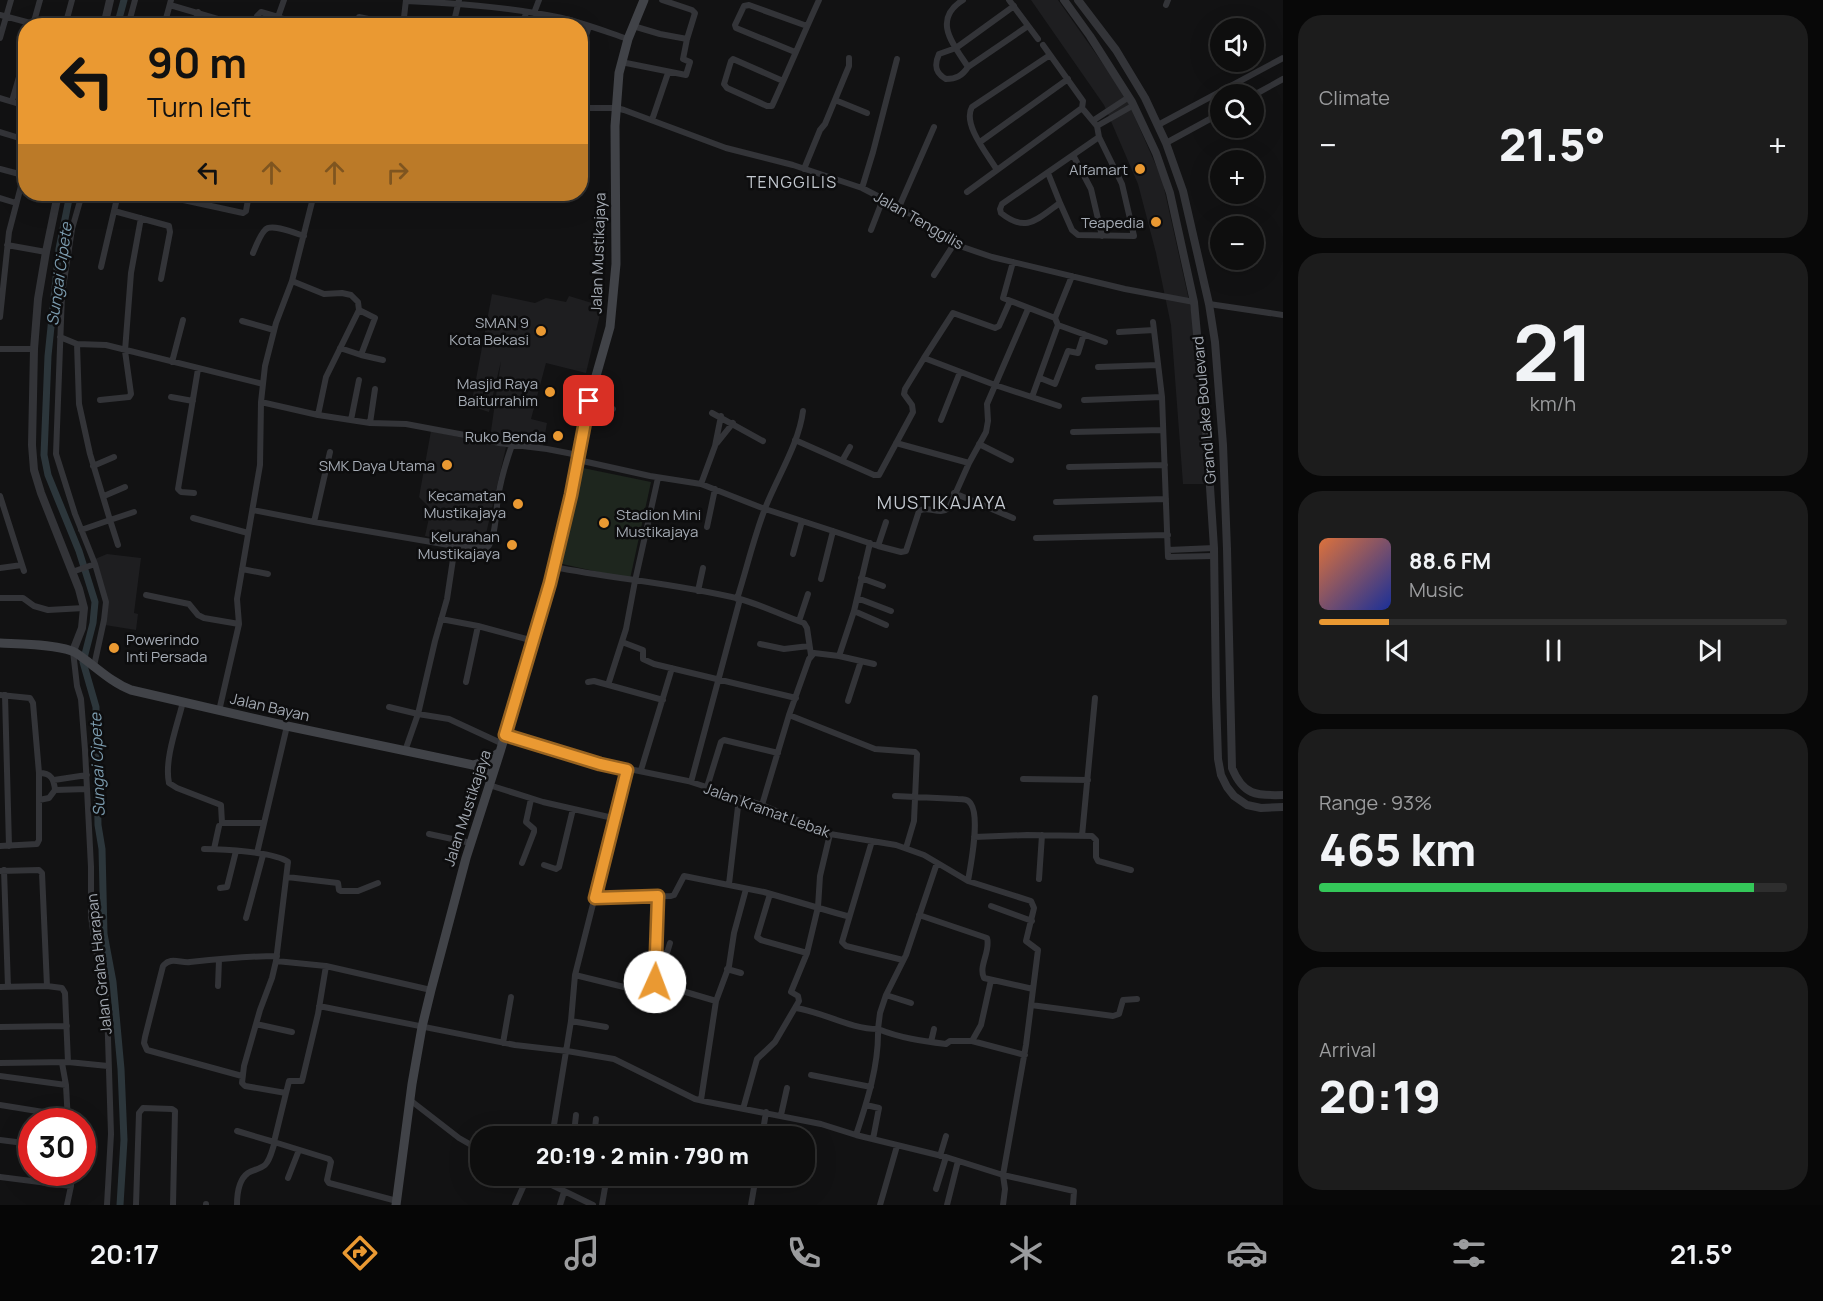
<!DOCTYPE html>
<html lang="en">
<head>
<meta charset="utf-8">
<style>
  :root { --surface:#0e0e0e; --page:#1c1c1c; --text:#f1f3f6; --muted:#9b9c9e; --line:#2e2e2e; --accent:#ea9932 }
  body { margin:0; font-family:Manrope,sans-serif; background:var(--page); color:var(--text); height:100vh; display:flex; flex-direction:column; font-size:22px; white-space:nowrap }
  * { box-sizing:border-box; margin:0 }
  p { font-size:20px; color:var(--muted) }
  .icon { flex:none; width:33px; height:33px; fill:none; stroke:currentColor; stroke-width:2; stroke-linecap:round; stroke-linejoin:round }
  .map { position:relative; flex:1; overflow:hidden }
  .drawer { display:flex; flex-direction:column; gap:15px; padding:15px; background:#080808; width:540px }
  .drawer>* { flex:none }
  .hud { position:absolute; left:18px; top:18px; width:570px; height:183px; border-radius:24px; box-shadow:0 6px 24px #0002,0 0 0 2px var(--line); background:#ea9932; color:#111; overflow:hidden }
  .fabs { position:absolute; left:1210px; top:18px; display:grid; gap:12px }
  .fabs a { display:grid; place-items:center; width:54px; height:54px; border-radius:50%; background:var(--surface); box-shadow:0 6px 24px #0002,0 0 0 2px var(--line); font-size:30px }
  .speed { position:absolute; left:18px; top:1108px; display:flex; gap:12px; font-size:30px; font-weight:700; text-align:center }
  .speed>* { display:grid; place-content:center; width:78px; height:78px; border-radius:50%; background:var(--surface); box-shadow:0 6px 24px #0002,0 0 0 2px var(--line); line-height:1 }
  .speed .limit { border:9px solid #d22; background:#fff; color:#111 }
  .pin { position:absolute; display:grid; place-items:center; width:51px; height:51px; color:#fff; margin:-26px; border-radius:12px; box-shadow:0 3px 9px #0006 }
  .me { position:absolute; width:66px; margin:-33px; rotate:2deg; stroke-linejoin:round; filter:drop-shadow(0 0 4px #0008) }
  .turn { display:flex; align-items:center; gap:21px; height:126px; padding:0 30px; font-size:27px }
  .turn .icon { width:78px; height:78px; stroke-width:2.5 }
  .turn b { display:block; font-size:42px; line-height:51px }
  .lanes { display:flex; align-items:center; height:57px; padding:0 30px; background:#0003; justify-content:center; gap:30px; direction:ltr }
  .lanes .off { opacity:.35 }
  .big { font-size:45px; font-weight:800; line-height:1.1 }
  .drawer .card { flex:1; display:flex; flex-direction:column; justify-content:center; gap:9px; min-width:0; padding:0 21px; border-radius:24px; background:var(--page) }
  .drawer .dial { align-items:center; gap:0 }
  .dial b { font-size:78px; line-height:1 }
  .song { display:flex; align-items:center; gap:18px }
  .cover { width:72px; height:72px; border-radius:9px; background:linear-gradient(135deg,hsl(20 70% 55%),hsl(230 70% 35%)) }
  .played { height:6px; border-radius:3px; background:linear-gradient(90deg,var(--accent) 15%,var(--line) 15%) }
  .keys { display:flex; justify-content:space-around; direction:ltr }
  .heat { display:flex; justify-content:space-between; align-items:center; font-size:33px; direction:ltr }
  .charge { height:9px; border-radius:4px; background:linear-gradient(90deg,#34c759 93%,var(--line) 0) }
  .trip { position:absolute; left:470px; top:1126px; width:345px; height:60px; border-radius:24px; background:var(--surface); box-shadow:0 6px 24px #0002,0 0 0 2px var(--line); font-weight:800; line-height:60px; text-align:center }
  .menu { display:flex; height:96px; justify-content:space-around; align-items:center; background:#060606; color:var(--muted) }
  .menu .icon { width:42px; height:42px }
  .menu .current { color:var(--accent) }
  .menu b { font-size:27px; color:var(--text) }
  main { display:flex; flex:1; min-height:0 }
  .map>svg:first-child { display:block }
  .built { fill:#1e1e20 }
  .green { fill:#1e261e }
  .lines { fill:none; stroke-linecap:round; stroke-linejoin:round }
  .canal { stroke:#2c363b; stroke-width:7 }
  .minor { stroke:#333438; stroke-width:6 }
  .tertiary { stroke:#333438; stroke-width:8 }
  .secondary { stroke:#414348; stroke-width:9 }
  .route-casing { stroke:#986320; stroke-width:15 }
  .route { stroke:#ea9932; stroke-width:10 }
  .poi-dot { fill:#ea9932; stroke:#0d0d0e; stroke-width:2 }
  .labels { text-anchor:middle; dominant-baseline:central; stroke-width:5; stroke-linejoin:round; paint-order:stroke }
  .poi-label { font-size:15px; fill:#a4aab3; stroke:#0d0d0e; text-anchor:end }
  .street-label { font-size:15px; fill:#a4aab3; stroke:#0d0d0e }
  .neighbourhood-label { font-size:16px; letter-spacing:1.5px; fill:#c4c9d0; stroke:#0d0d0e }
  .water-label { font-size:16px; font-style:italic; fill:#7b9bae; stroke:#0d0d0e }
  .quarter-label { font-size:18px; letter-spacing:1.5px; fill:#c4c9d0; stroke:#0d0d0e }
</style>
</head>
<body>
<main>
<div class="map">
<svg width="1283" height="1205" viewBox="0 0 1283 1205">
  <rect width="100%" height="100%" fill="#121213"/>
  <!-- built -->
  <path class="built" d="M1031 0H1058L1125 95 1162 179 1194 323 1207 484H1183L1171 325 1156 253 1138 184 1104 105Z
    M492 294 535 303 546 298 566 302 569 296 602 306 586 373 546 363 531 419 547 423 543 446 490 438 501 361 489 412 471 406Z
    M431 431 506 447 483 547 425 536 431 509 419 497Z
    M107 554 141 558 134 613 138 614 136 630 105 625 107 605 95 559Z"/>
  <!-- green -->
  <path class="green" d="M578 467 651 482 630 579 558 563Z"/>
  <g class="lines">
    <!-- canal -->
    <path class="canal" d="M117 26 124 0
      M70 194 59 249 48 356 44 455 48 475 79 551 95 602 93 623 83 662 96 707 98 825 102 849 104 934 113 982 121 1069 124 1140 120 1205"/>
    <!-- minor -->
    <path class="minor" d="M963 0C931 20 954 45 968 67 962 76 956 79 946 79 935 73 934 65 939 54L956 48 1014 6
      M1009 0 1038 39
      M406 1C456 3 508 7 557 17 581 22 604 31 628 39
      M170 5 221 20 224 26
      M1166 5 1168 0
      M534 13 539 0
      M0 15 34 24
      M278 17 304 26
      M33 25 40 0
      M65 26 72 0
      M128 26 135 0
      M164 26 171 0
      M194 26 198 12
      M254 26 257 16 261 12 278 17 284 0
      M355 26 359 17 401 26
      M403 26 406 0
      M453 26 459 0
      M523 26 526 12
      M633 26 660 34 687 39 695 13 692 10 662 0
      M0 38 11 0
      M795 52 736 28 735 25 744 6 749 5 807 26
      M580 55 589 26
      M621 62 686 75 690 62 683 59 687 39
      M968 67 1028 26
      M783 81 733 59 731 61 724 84 727 88 767 106H772C788 71 803 35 819 0
      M1254 95 1283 79
      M0 98 26 106
      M835 100 867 113
      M12 101 26 53
      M580 108H616L624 110 726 148 793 165 862 188 899 207 943 234 954 244 992 257 1125 289 1194 302
      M652 120 668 73
      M1094 120 1129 97
      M1158 125 1283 58
      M1097 126 1134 105
      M0 132 26 140
      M980 142 1068 79
      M1166 143 1221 113
      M1073 155 1091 189 1102 236
      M0 169 23 175
      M804 169 820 130 825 124 849 66V58
      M997 170C988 155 962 124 972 107L1050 55
      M1048 173 1060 203C1038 218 1027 234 1001 213L1000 209 1002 204C1034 182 1067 159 1099 137L1097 126 1082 108
      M862 188 873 152 897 59
      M967 192 1082 108 1083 101 1043 45
      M82 194 72 229 62 294 56 454 75 514 95 564 106 602 104 620 94 666
      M156 194 243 213 246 211 249 194
      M0 198 16 203
      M1060 203 1072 230 1078 235 1134 236 1122 184 1099 137
      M899 207 934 127
      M114 211 169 226 170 232 161 279
      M871 230 883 199
      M7 245 46 252
      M253 253C256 246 260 235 265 230 271 223 295 233 304 236
      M1013 262 1003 298 1055 318
      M101 267 118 194
      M934 275 954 244
      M292 281 324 294 342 293 351 295 358 302 359 310
      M1010 301 999 326 995 328 953 313 924 358 995 385 1059 406
      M1209 304 1283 315
      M0 317 9 232 26 167
      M242 321 274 330
      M1153 322 1162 397 1168 557 1214 556
      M1058 325 1105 342
      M1119 332 1154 330
      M60 337 77 344 106 345 263 384
      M77 344 79 404 90 454 110 520 81 530
      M340 348 361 355 383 360
      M0 349H34
      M172 362 183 320
      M1098 367 1158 365
      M1040 378 1055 384 1068 351 1078 353 1084 334
      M171 397 193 401
      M1032 397 1058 325 1055 318 1072 276
      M100 400 129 397 131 394 125 351 131 273 141 218
      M1084 400 1162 397
      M261 402 318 415 370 423 406 424 470 436 499 443 547 449 578 455
      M588 404 613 409
      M712 413 763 441
      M318 415 326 377 359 310 375 318 361 355
      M351 420 359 380
      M941 420 960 372
      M370 423 375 389
      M1073 432 1163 430
      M795 440 874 475H879L913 412 912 405 904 394 905 389 924 358
      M717 443 733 423
      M896 443 969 463
      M979 444 1011 460
      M578 460 650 476 701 484 765 509 833 531 878 546 901 552 906 551 919 511C929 505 939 516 949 508L969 463 986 432 988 421 987 404 1028 309
      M842 461 850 447
      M93 466 114 457
      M1069 467 1165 465
      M701 484 715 446 721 416
      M194 493 181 492 178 489 198 369
      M954 493 1013 518
      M0 496 24 571
      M104 496 125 487
      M1056 502 1166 499
      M253 510 314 522 455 546 487 548C496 538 496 510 498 497 501 479 506 462 512 445
      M193 518 248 533
      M314 522 330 452
      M707 527 715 489
      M1036 538 1168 535
      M118 545 110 520 134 512
      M878 546 886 522
      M1168 550 1214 548
      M793 554 802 521
      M554 567C615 579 679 584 740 599 762 605 783 616 804 623L807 628 811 655
      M0 568 22 565
      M242 569 268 574
      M72 572 95 564
      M861 578 883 586
      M821 579 833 531
      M698 591 703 568
      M146 595 189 604 198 615 204 618 239 624
      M0 598H23L34 606 48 610 84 608
      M857 598 891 611
      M737 599C747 568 754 536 766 506 778 476 799 443 803 411
      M854 611 886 625
      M441 619 478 626 534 641
      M799 621 808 594
      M622 642 643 650V659L654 664 796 698
      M760 644 784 649 809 646
      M73 651 77 686 81 699 85 750 91 867V916L96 951 104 981 107 1006 111 1134 107 1205
      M839 656 874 664
      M466 682 478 626
      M588 682 594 681 663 700
      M608 685 626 629 635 581 658 478
      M0 695 30 698 33 703 39 773V840L37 844 0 846
      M5 695 9 846
      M848 701 861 661
      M183 702C177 726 164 760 169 783L177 788 221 805 222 823H263
      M389 707 418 714 435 641 447 599 455 546
      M219 711 239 624 237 599 260 465 261 402 265 366 276 323 292 281 314 194
      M789 715 875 749 915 752 917 754 914 821 906 848
      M505 735 600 763 688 781 762 805 830 834 896 845 924 855 968 881 1031 901 1034 908 1026 941 1038 950 1026 1045 1003 1175 1005 1189 1003 1205
      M405 751 418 714 449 719 503 744
      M641 770 672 668
      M1023 779 1088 780
      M54 780 87 775
      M691 782 740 599
      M489 785 543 802 613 818
      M707 787 721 742 724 740 778 753
      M55 790 87 789
      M895 796 958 799C963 799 968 799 971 804 980 818 971 864 968 881
      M39 800 49 798 55 790C54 779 51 773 39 773
      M762 805 789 715 809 659 814 653 839 656 854 611 870 543
      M429 834 471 843
      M1082 836 1095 698
      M974 837 1027 835 1092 836 1096 840V857L1098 861 1131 870
      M872 841 842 942 846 946 903 960
      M204 849C223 849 275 852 288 862L276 961 272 978 260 1010 244 1066 242 1083 245 1086 286 1093 274 1142 329 1159 331 1162 327 1180 329 1183 397 1201
      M214 849 219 826
      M257 853 287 726
      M522 863 534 832V829L526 822 531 799
      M937 863 906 955 886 995 880 1013 878 1029C900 1038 922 1041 946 1044L950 1041H972L981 1025 991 980
      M544 865 556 869 559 867 573 809
      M4 870 8 987
      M0 871 39 870 42 873 47 986
      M287 877 338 883 339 890 341 891H358L378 883
      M1039 879 1042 835
      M729 884 739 798
      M220 888 227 887 236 851
      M770 894 757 937 761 940 807 953
      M658 896 655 983 716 1001 701 1100
      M595 898 671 896 674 895 684 876 764 892 836 913 847 916 850 915
      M991 906 1032 921
      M919 915 987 938C991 951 978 966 984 978L1033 989
      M246 918 263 855
      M656 954 667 953 670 943
      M276 961 326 966 431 990
      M727 969 741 973
      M575 975 628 988
      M218 986 219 960
      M0 987 47 986 62 988 65 993 68 1062 108 1066
      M886 995 911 1003
      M716 1001 729 966 734 933 746 889
      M1031 1005 1113 1016 1119 1014 1123 1000 1137 999
      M319 1006 515 1045 567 1051 614 1059 695 1099 708 1102 821 1124 856 1135 946 1157 1003 1175 1074 1191 1073 1205
      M796 1008C823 1012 850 1029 878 1029 879 1065 867 1102 856 1135
      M571 1021 606 1027
      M256 1024 292 1032
      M0 1027 67 1026
      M972 1041 1025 1055
      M931 1042 934 1029
      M503 1043 511 997
      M0 1063 68 1062
      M62 1063 66 1085 68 1122
      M811 1075 871 1087
      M0 1076 66 1085
      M242 1076 147 1050 144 1043 145 1037 163 966C166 963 166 962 171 961 177 960 184 963 190 962 219 959 248 956 277 956
      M286 1093 289 1081H302L318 1014 326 966
      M410 1100 459 1138 480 1150
      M0 1105 68 1116
      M866 1105 879 1108 873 1139
      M743 1109 757 1059 775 1042 799 1001 798 996 791 992 807 953 818 907 820 876 830 834
      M781 1115 787 1088
      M237 1131 274 1142
      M553 1131 591 1137
      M574 1133 576 1115
      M552 1137 571 1021 575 975 627 770
      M594 1137 596 1119
      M762 1137 766 1112
      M0 1140 32 1144
      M940 1156 946 1136
      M533 1176 593 1205
      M0 1177 71 1186
      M288 1178 299 1150
      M936 1189 946 1157
      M67 1205 71 1186V1173
      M136 1205 139 1113 143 1108 172 1109 175 1111 173 1205
      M206 1205V1204
      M237 1205C237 1194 238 1180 248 1173 253 1170 260 1169 265 1165 271 1159 272 1149 275 1142
      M515 1205 528 1176
      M560 1205 564 1192
      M602 1205 607 1176
      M751 1205 756 1176
      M880 1205 897 1146
      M947 1205 958 1161"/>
    <!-- tertiary -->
    <path class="tertiary" d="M1064 0 1090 36 1132 102 1156 153 1170 193 1194 302 1207 441 1214 548 1216 697 1218 759 1221 775 1227 787 1234 796 1247 805 1261 808 1283 807
      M1078 0 1116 50 1145 98 1166 143 1183 191 1209 304 1215 342 1223 445 1227 549 1232 768C1243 795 1256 796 1283 795
      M104 26 110 0
      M58 194 46 252 38 299 34 349 32 445 34 470 41 493 79 589 84 608 82 628 73 651"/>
    <!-- secondary -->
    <path class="secondary" d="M0 643C17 644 62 644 76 653 94 665 110 682 131 690L287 726 473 765 484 770 491 778
      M473 765 487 761 500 752
      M396 1205 412 1084 422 1027 431 990 466 858 500 752 550 583 571 495 588 404 610 327 616 264 615 126 619 73 628 39 644 0"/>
  </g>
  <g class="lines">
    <defs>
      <path id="route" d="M589 401 571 495 550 583 505 735 600 764 627 770 595 898 658 896 655 982"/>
    </defs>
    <!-- route casing -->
    <use href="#route" class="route-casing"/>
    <!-- route -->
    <use href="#route" class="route"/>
  </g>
  <!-- markers -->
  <g class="poi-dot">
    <circle cx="1140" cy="169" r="6"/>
    <circle cx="1156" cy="222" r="6"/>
    <circle cx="541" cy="331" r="6"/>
    <circle cx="550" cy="392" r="6"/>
    <circle cx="558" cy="436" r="6"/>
    <circle cx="447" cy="465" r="6"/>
    <circle cx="518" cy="504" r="6"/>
    <circle cx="604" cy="523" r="6"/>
    <circle cx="512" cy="545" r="6"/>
    <circle cx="114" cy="648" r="6"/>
  </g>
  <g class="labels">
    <!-- poi labels -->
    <g class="poi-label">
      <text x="1128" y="169">Alfamart</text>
      <text x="1144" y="222">Teapedia</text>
      <text x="529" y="322">SMAN 9<tspan x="529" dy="17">Kota Bekasi</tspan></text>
      <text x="538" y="383">Masjid Raya<tspan x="538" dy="17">Baiturrahim</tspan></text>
      <text x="546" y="436">Ruko Benda</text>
      <text x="435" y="465">SMK Daya Utama</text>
      <text x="506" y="495">Kecamatan<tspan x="506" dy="17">Mustikajaya</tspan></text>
      <text x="616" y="514" text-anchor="start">Stadion Mini<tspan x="616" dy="17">Mustikajaya</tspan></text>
      <text x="500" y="536">Kelurahan<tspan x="500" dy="17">Mustikajaya</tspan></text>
      <text x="126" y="639" text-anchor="start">Powerindo<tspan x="126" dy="17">Inti Persada</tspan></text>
    </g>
    <!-- street labels -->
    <g class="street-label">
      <text transform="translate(919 220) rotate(30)">Jalan Tenggilis</text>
      <text transform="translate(598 253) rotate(-88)">Jalan Mustikajaya</text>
      <text transform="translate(1204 410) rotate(-95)">Grand Lake Boulevard</text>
      <text transform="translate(270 707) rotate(13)">Jalan Bayan</text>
      <text transform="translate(467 808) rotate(-72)">Jalan Mustikajaya</text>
      <text transform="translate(767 810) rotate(20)">Jalan Kramat Lebak</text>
      <text transform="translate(99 964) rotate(-96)">Jalan Graha Harapan</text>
    </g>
    <!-- neighbourhood labels -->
    <g class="neighbourhood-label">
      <text x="792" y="182">TENGGILIS</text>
    </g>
    <!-- water labels -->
    <g class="water-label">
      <text transform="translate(59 274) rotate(-82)">Sungai Cipete</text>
      <text transform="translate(97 765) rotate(-92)">Sungai Cipete</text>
    </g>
    <!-- quarter labels -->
    <g class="quarter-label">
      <text x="942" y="502">MUSTIKAJAYA</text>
    </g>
  </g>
</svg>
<div class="fabs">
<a><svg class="icon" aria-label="sound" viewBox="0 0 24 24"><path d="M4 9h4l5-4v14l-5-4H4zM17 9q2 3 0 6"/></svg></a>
<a><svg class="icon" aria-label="search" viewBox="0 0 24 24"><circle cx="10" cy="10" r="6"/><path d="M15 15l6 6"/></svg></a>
<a>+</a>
<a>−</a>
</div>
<div class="speed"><div class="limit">30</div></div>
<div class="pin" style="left:589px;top:401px;background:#d93025"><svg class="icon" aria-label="arrive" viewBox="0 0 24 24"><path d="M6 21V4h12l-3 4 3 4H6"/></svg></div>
<svg class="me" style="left:655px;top:982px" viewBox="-20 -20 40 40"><circle r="19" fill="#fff"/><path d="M0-13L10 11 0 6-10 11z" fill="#ea9932"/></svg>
<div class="trip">20:19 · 2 min · 790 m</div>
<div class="hud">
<div class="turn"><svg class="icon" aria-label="left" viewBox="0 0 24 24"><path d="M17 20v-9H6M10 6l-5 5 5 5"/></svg><div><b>90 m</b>Turn left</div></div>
<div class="lanes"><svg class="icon" aria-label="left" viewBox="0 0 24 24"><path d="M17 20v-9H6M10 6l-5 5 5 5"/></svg><svg class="icon off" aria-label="ahead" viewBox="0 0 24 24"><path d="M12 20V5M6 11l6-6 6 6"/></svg><svg class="icon off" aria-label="ahead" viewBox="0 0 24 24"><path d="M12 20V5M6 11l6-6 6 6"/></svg><svg class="icon off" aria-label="right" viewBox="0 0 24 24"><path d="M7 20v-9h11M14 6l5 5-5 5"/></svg></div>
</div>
</div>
<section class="drawer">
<div class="card"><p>Climate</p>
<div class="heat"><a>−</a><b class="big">21.5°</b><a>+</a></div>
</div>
<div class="card dial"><b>21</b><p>km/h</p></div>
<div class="card">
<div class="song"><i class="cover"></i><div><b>88.6 FM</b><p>Music</p></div></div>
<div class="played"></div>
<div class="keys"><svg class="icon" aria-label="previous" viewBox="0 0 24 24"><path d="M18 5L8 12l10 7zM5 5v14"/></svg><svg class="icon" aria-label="pause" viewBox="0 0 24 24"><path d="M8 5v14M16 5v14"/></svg><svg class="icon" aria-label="next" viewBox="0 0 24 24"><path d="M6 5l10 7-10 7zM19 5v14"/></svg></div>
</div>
<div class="card"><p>Range · 93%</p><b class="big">465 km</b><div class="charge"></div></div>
<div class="card"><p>Arrival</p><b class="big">20:19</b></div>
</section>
</main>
<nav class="menu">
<b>20:17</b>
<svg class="icon current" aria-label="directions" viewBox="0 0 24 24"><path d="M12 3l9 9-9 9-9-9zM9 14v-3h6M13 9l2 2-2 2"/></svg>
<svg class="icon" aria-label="music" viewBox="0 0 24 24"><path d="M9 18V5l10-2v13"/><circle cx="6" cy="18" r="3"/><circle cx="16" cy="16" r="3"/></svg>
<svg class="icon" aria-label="phone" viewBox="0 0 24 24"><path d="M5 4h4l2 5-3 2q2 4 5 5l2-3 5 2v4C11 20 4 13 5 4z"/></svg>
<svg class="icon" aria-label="climate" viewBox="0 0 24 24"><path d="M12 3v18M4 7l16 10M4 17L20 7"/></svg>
<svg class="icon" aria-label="car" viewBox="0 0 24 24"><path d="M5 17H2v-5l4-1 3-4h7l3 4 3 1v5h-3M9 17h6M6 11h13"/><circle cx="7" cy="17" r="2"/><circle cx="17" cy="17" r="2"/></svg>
<svg class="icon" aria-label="filters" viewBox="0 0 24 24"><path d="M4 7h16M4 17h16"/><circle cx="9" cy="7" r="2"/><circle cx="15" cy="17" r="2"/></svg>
<b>21.5°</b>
</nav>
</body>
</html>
